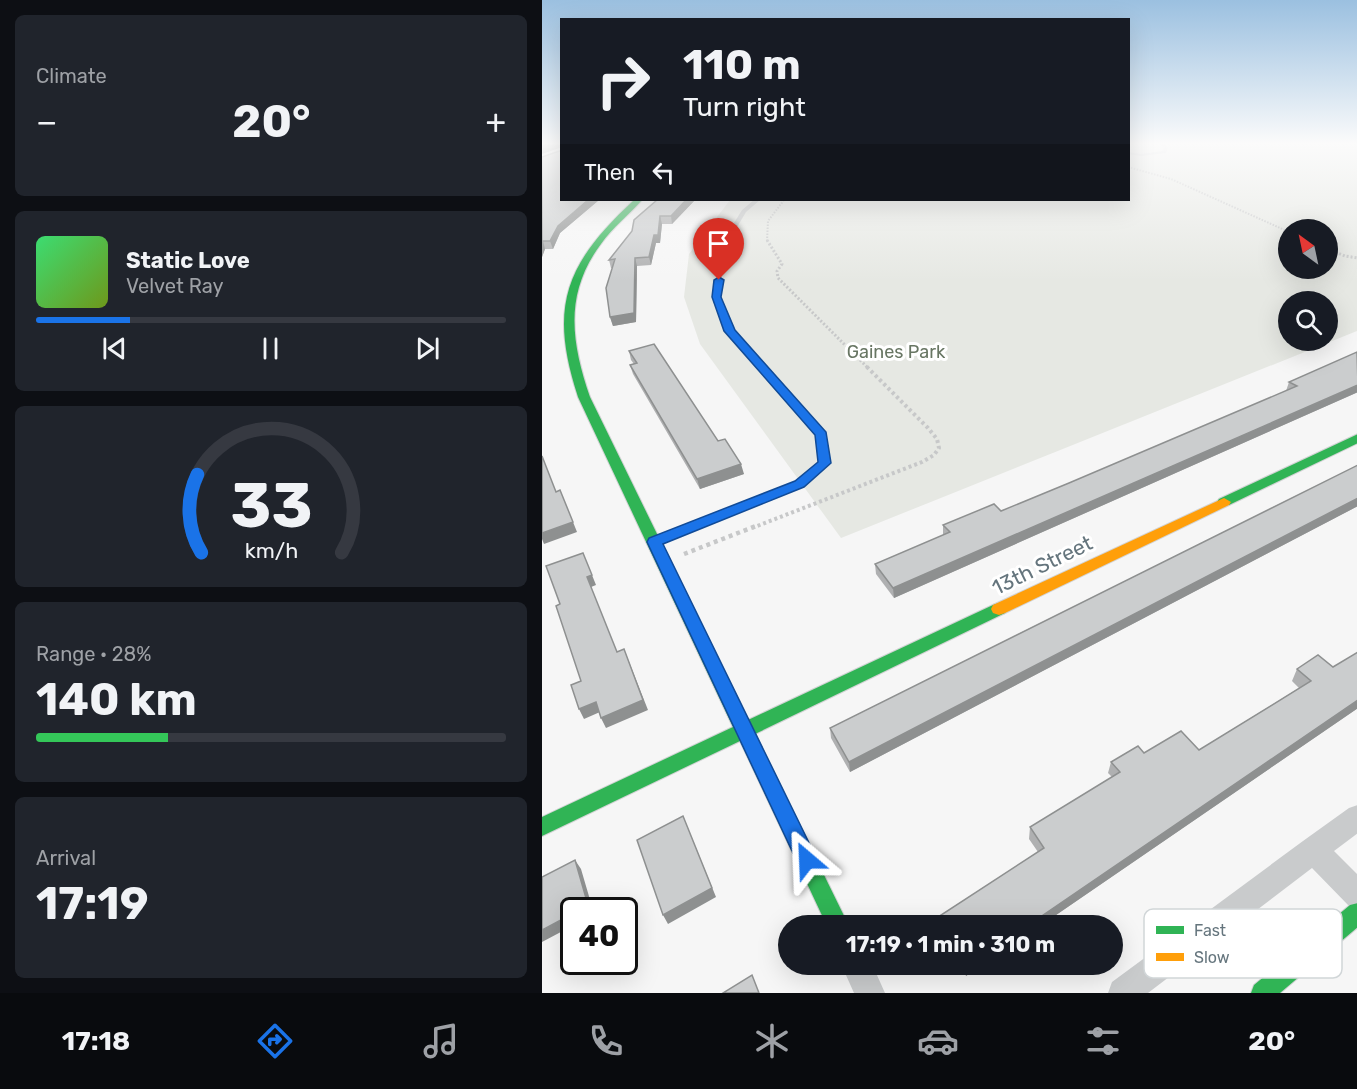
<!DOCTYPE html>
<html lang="en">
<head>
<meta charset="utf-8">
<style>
  :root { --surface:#171b24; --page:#20242c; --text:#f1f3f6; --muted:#9ea1a6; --line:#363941; --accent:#1a73e8 }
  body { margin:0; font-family:Rubik,sans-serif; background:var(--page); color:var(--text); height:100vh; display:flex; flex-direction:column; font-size:22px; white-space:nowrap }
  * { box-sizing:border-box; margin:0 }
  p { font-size:20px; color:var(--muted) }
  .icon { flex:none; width:33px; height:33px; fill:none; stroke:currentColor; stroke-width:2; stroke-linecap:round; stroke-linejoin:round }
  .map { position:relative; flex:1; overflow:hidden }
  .sheet { display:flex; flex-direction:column; gap:15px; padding:15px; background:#0d0f14; width:542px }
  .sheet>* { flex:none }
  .top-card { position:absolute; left:18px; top:18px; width:570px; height:183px; border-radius:0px; box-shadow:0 6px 24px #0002; background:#171b24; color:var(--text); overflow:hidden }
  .needle { width:39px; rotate:327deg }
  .tools { position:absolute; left:736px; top:219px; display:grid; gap:12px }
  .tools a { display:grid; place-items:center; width:60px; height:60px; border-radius:50%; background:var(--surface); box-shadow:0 6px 24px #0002; font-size:30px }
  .speed { position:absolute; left:18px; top:897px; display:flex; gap:12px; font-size:30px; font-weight:700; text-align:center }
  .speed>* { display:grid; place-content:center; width:78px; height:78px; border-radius:50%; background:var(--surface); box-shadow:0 6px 24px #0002; line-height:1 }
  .speed .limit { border:3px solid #111; border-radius:9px; background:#fff; color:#111 }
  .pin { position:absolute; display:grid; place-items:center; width:51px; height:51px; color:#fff; margin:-62px -26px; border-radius:50% 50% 50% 0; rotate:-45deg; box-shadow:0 0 6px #0007 }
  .pin .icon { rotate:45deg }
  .me { position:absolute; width:66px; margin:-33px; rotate:334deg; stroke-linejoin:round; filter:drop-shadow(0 0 4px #0008) }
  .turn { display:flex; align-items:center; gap:21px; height:126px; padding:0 24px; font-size:27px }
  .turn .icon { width:78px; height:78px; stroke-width:2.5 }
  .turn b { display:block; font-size:42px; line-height:51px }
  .then { display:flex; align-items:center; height:57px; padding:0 24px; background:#0003; gap:12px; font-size:22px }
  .big { font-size:45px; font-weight:700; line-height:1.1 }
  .sheet .tile { flex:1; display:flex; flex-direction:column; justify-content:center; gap:9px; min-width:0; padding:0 21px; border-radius:9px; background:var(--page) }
  .sheet .dial { align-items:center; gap:0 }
  .dial svg { height:156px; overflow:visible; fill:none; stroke:var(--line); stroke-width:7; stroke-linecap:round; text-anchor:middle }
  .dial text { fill:var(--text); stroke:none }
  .song { display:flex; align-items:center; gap:18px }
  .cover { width:72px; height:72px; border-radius:9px; background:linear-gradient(135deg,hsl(140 70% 55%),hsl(80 70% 35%)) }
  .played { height:6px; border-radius:3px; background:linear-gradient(90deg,var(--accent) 20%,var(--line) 20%) }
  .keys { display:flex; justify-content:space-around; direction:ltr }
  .heat { display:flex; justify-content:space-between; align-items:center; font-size:33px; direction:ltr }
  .charge { height:9px; border-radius:4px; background:linear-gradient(90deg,#34c759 28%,var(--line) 0) }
  .trip { position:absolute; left:236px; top:915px; width:345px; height:60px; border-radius:30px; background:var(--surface); box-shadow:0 6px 24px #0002; font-weight:700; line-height:60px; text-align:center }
  .tab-bar { display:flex; height:96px; justify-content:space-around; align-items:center; background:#090b0e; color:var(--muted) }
  .tab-bar .icon { width:42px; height:42px }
  .tab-bar .active { color:var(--accent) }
  .tab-bar b { font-size:27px; color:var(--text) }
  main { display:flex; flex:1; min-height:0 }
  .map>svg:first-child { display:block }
  .green { fill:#e6e8e3; fill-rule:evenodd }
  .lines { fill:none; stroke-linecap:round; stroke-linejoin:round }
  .fast-casing { stroke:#d2d3d4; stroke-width:2 }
  .slow-casing { stroke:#d2d3d4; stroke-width:2 }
  .path-far3 { stroke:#c7c8c9; stroke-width:2; stroke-dasharray:1.5 1.5; stroke-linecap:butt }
  .path-far2 { stroke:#c7c8c9; stroke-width:3; stroke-dasharray:2 2; stroke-linecap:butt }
  .path-far1 { stroke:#c7c8c9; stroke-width:4; stroke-dasharray:3 3; stroke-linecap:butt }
  .path { stroke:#c7c8c9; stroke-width:4.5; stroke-dasharray:4 4; stroke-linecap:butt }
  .lane { fill:#c9cbcc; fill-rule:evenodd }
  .street { fill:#c9cbcc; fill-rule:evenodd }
  .fast { fill:#30b455; fill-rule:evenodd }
  .slow { fill:#ff9f0a; fill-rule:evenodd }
  .wall { fill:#afb0b1 }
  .shaded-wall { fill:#8e9090 }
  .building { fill:#cbcdce; stroke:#8e9090; stroke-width:1.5 }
  .route { fill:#1a73e8; stroke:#114b97; stroke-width:1.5 }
  .labels { text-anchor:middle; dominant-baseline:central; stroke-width:6; stroke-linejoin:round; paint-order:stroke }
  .far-park-label { font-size:18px; fill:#687663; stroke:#fff }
  .street-label { font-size:21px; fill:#65757d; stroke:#fff }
  .key { fill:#fff; stroke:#d1d6d8; stroke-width:1.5 }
  .key-label { font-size:16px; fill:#65757d }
</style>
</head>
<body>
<main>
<section class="sheet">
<div class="tile"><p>Climate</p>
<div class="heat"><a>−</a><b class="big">20°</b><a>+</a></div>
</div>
<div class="tile">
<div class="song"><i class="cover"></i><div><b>Static Love</b><p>Velvet Ray</p></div></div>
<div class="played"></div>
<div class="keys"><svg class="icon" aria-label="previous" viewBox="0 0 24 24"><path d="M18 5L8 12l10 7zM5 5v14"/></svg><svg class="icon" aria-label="pause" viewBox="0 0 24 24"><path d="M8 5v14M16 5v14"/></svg><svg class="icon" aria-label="next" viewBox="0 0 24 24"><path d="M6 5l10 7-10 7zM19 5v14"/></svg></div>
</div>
<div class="tile dial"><svg viewBox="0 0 100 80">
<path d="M14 69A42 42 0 1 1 86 69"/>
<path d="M14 69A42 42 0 0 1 12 29" stroke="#1a73e8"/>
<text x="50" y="56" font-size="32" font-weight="700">33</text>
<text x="50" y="72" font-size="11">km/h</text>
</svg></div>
<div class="tile"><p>Range · 28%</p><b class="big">140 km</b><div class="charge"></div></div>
<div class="tile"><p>Arrival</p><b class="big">17:19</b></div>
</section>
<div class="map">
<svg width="816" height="993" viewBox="0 0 816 993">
  <rect width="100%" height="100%" fill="#f6f6f6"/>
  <!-- green -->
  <path class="green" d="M587 142H815V331L299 538 158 344 142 297 147 254 188 200H586ZM747 230H786V268H747ZM747 302H786V340H747Z"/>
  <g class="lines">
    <defs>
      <path id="fast" d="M92 200H100C87 215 71 227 59 244 22 293 29 342 48 397L206 720 451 605 457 603 463 605 465 609 463 613 213 734 307 926H285L198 741 0 836V817L191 727 36 397C6 306 24 263 92 200Z
        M816 434V443L687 505H677L675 502 677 499Z
        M816 903V927L738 993H709L712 985 808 905Z"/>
      <path id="slow" d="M682 498 689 502 687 505 463 613 457 615 451 613 449 609 451 605Z"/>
    </defs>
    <!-- fast casing -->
    <use href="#fast" class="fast-casing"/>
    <!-- slow casing -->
    <use href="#slow" class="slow-casing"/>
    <!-- path-far3 -->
    <path class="path-far3" d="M586 167 629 179 747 232
      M225 241 226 221 242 200"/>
    <!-- path-far2 -->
    <path class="path-far2" d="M225 240 240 264 235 271 236 278 325 367
      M786 249 803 256 816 258"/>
    <!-- path-far1 -->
    <path class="path-far1" d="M210 528 380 462 392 455 397 448 395 439 386 428 324 366"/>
    <!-- path -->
    <path class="path" d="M142 554 214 526"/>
    <!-- lane -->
    <path class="lane" d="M615 142H620L626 147 624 153 599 156 586 154V152L599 154 620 151 622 148Z
      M212 200H218L204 212 185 244 177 297 191 330 283 434 287 463 261 486 115 544H109L107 542 109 540 255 482 279 462 275 434 186 332 171 297 179 244 200 210Z"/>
    <!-- street -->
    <path class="street" d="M816 805V833L792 851 816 875V909L806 905 770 868 606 993H566L570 982 761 841 807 808Z
      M299 964H330L343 993H312Z"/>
    <!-- fast -->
    <use href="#fast" class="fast"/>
    <!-- slow -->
    <use href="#slow" class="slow"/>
  </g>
  <!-- wall -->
  <path class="wall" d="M0 157 20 200H57L18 233 11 249H3L0 257Z
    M115 200H153L130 224H120L118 243H114L109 265 95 266 94 322 71 326 68 317 70 268H69L67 260Z
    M87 351 176 441 202 474 158 489 91 374 88 365 92 364 89 360Z
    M816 352V392L352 598 334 574 333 564 401 535V525L459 511 527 483 744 391 747 382Z
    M816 465V506L308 772 289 738 288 728Z
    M816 652V708L498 926H396V917L496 852 487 839 488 827 570 777 566 773 569 762 602 753 657 750 757 688 750 681 755 669 791 667Z
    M418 964H441L424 976Z"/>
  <!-- shaded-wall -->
  <path class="shaded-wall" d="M12 142H20V147L0 154V146Z
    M46 200H57L18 233 11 249 8 241 16 226Z
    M144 200H153L130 224 129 216Z
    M118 216 120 224 118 243H114L109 265 107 257 112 235Z
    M1 241 3 249 0 257V242Z
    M93 258 95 266 94 322 71 326 68 317Z
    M816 385V392L352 598 351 588Z
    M199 464 202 474 158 489 155 479Z
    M816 498V506L308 772 307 762Z
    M31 522 35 532 2 544 0 539V533Z
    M50 575 54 585 49 587 45 577Z
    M82 649 106 710 64 728 59 718Z
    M816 700V708L498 926H485Z
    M54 702 58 712 42 719 37 709Z
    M141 816 174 897 126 924 121 915Z
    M33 860 39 869 51 910H36Z
    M32 913V925L0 942V930Z
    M427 964H441L424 976 425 966Z"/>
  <!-- building -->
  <path class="building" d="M0 142H12L0 146Z
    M20 150V200H46L16 226 8 241H1L0 242V157Z
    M115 200H144L129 216H118L116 235H112L107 257 93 258 92 313 68 317 64 288 73 259 67 260 90 231 92 220Z
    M112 344 176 441 183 439 199 464 155 479 88 365 95 363 87 351Z
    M815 352 816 385 351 588 333 564 408 532 401 525 452 504 459 511 527 483 755 386 747 382Z
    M0 456 14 492 18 490 31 522 0 533Z
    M816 465V498L307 762 288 728Z
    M41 553 50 575 45 577 75 652 82 649 101 700 59 718 54 702 37 709 29 685 39 681 14 606 18 604 4 566Z
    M816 652V700L485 926H401L396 917 502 848 488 827 578 772 569 762 596 746 602 753 639 731 657 750 769 681 755 669 776 655 791 667Z
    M141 816 170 888 121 915 95 840Z
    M33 860 46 905 36 910H32V913L0 930V877Z
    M210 975 217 993H181Z"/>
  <!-- sky -->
  <linearGradient id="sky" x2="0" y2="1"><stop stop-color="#9bc0e0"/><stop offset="0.51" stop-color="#fbfbfb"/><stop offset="1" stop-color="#fbfbfb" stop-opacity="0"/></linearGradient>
  <rect width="816" height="281" fill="url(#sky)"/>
  <!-- route -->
  <path class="route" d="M177 277 182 280 179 297 193 330 284 432 289 463 262 487 121 544 272 853 275 860 272 868 265 871 258 868 105 542 107 538 253 481 276 462 273 435 182 331 170 297 172 280Z"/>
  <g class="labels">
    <!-- far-park labels -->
    <g class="far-park-label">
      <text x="354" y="352">Gaines Park</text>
    </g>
    <!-- street labels -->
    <g class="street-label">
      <text transform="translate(500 565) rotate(-26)">13th Street</text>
    </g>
  </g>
  <!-- legend -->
  <rect x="602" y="909" width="198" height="69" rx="9" class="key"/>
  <rect x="614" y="926" width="28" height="8" fill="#30b455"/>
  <rect x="614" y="953" width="28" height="8" fill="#ff9f0a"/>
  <g class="key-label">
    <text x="652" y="936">Fast</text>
    <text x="652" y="963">Slow</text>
  </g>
</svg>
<div class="tools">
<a><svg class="needle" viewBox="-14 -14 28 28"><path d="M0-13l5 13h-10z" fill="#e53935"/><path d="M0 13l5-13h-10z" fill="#9ea1a6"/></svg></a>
<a><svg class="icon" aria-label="search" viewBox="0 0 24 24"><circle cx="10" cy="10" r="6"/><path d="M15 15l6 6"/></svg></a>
</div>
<div class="speed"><div class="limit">40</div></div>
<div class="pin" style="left:177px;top:280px;background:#d93025"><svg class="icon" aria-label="arrive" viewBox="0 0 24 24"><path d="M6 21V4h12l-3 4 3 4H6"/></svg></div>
<svg class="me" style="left:265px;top:860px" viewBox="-20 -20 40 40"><path d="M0-17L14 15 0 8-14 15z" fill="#1a73e8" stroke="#fff" stroke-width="4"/></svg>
<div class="trip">17:19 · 1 min · 310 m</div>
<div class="top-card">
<div class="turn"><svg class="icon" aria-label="right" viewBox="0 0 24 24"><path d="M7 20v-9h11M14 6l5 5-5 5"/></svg><div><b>110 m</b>Turn right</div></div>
<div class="then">Then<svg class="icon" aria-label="left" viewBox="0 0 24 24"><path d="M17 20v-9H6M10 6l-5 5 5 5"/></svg></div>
</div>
</div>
</main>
<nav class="tab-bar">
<b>17:18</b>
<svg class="icon active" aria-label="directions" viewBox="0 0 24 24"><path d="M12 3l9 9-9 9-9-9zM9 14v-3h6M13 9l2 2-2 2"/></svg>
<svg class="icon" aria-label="music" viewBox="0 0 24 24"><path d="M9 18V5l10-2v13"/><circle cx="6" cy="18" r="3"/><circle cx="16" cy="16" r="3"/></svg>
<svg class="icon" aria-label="phone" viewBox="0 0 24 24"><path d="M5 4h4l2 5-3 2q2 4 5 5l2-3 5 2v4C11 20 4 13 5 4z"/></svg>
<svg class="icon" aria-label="climate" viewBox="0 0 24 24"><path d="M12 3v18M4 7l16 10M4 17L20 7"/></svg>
<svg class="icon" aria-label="car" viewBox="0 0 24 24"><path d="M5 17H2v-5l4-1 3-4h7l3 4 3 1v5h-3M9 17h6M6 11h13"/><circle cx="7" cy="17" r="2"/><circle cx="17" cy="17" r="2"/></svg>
<svg class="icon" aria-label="filters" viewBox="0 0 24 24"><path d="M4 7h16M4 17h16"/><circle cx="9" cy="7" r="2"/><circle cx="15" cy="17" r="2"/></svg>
<b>20°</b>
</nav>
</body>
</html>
